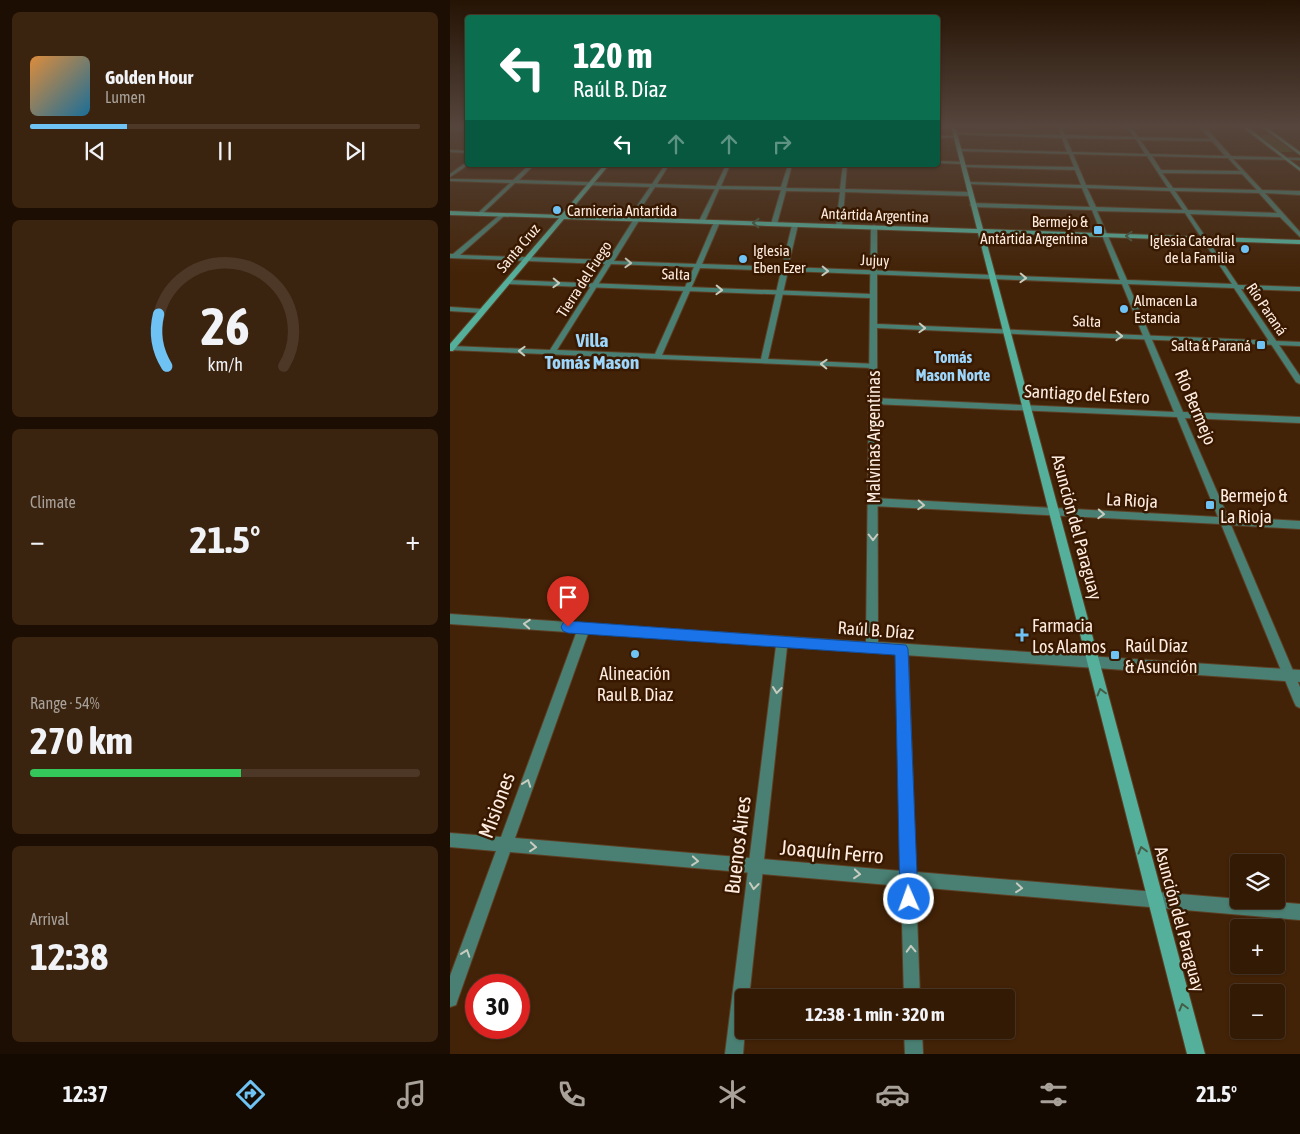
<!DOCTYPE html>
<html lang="en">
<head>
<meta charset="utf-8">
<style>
  :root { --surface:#321a05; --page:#3a230f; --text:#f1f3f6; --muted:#a8a19a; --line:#4d3827; --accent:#6fc2f4 }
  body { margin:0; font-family:"Asap Condensed",sans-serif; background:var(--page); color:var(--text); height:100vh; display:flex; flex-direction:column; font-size:19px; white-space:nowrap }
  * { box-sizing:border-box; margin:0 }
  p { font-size:16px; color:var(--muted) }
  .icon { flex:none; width:28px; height:28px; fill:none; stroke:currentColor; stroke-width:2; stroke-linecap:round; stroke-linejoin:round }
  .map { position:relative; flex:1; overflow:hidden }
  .sheet { display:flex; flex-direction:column; gap:12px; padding:12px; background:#1c0e03; width:450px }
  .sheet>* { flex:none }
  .guide { position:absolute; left:15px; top:15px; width:475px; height:152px; border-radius:5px; box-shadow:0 1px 4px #0004,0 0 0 1px var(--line); background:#0b6e4f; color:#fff; overflow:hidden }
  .tools { position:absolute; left:780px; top:854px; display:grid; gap:10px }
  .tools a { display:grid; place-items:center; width:55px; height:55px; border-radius:5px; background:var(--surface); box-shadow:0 1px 4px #0004,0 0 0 1px var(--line); font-size:25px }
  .speed { position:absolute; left:15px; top:974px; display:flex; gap:10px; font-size:25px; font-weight:700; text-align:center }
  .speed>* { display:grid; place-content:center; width:65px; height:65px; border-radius:50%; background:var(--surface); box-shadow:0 1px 4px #0004,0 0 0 1px var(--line); line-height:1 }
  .speed .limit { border:8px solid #d22; background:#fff; color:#111 }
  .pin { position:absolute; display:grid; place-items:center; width:42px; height:42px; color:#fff; margin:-51px -21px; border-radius:50% 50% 50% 0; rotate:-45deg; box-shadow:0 0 5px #0007 }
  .pin .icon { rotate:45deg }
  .me { position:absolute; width:55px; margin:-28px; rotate:358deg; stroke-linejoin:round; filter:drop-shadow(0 0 4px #0008) }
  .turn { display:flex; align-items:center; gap:18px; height:105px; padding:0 25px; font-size:22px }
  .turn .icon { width:65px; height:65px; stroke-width:2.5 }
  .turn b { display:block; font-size:35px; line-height:42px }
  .lanes { display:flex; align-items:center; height:48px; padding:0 25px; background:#0003; justify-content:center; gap:25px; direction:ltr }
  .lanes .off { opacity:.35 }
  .big { font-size:38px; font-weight:700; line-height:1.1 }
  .sheet .widget { flex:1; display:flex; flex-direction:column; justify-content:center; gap:8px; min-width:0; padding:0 18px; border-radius:8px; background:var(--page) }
  .sheet .dial { align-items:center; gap:0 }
  .dial svg { height:130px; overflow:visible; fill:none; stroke:var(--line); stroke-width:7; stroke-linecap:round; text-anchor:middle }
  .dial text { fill:var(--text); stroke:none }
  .song { display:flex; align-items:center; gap:15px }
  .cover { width:60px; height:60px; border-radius:8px; background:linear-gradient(135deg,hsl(30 70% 55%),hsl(200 70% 35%)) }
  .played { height:5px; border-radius:2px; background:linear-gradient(90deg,var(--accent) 25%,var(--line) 25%) }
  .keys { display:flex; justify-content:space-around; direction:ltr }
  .heat { display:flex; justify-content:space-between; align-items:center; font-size:28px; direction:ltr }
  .charge { height:8px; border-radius:4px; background:linear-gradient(90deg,#34c759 54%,var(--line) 0) }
  .trip { position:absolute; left:285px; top:989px; width:280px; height:50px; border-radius:5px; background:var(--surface); box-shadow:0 1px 4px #0004,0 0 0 1px var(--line); font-weight:700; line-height:50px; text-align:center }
  .tab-bar { display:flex; height:80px; justify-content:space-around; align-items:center; background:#140a02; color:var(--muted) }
  .tab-bar .icon { width:35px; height:35px }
  .tab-bar .current { color:var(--accent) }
  .tab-bar b { font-size:22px; color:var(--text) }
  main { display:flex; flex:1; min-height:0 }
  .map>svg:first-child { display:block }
  .green { fill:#474f18 }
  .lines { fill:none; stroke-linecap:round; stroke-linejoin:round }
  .minor-casing { stroke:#5d3f25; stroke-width:2 }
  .tertiary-casing { stroke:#5d3f25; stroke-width:2 }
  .secondary-casing { stroke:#5d3f25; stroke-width:2 }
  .minor { fill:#4a8073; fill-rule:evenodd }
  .tertiary { fill:#4a8073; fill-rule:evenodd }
  .secondary { fill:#54af9b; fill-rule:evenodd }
  .oneway { stroke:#455c46 }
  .oneway2 { stroke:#c8ccbf }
  .route { fill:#1a73e8; stroke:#114b97 }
  .poi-dot { fill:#6fc2f4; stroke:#381900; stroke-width:2 }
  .labels { text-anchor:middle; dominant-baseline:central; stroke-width:5; stroke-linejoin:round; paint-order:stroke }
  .far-poi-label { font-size:15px; fill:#feece0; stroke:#381900; text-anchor:start }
  .far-street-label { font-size:15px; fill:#feece0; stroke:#381900 }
  .far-quarter-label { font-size:16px; font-weight:bold; fill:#9dd7fd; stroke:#381900 }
  .street-label { font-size:18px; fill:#feece0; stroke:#381900 }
  .poi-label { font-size:18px; fill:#feece0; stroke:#381900; text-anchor:start }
  .far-district-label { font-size:19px; font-weight:bold; fill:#9dd7fd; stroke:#381900 }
  .near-street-label { font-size:21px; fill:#feece0; stroke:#381900 }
</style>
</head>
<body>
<main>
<section class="sheet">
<div class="widget">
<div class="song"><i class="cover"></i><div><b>Golden Hour</b><p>Lumen</p></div></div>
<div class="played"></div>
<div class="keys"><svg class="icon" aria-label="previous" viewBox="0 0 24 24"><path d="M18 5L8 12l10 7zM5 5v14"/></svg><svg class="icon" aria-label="pause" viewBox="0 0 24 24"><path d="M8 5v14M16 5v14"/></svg><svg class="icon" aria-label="next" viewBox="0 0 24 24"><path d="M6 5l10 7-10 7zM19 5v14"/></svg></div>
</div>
<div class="widget dial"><svg viewBox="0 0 100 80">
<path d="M14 69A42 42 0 1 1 86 69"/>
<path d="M14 69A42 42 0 0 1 9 37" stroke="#6fc2f4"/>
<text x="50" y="56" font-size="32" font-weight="700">26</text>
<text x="50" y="72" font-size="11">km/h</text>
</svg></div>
<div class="widget"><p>Climate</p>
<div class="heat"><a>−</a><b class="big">21.5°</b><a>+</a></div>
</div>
<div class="widget"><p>Range · 54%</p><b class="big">270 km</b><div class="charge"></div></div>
<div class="widget"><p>Arrival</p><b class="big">12:38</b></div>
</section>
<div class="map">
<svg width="850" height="1054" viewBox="0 0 850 1054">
  <rect width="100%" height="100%" fill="#432307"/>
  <!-- green -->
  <path class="green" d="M807 135H821L844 152H830Z"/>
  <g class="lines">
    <defs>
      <path id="minor" d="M607 126H611L615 135 684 137 677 126H681L688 137 760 139 749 126H754L781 156 850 158V160L783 159 812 190 850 191V195L815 193 850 232V237L830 217 740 214 788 285 850 287V291L791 289 850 376V384L846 382 784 288 678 284 733 412 850 417V423L735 418 778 517 850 521V529L781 525 850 687V708L846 706 844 702 771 524 423 506 418 502 423 498 768 517 727 417 423 404 419 401 423 398 724 412 672 284 338 271 318 359 426 364V368H423L0 350 1 346 100 350 155 264 0 258V254H3L52 213 55 215 54 216 10 255 158 260 184 219 187 217 190 219 164 261 246 264 264 222 267 220 270 222 252 264 332 267 342 225 345 223 348 225 338 267 670 280 642 210 523 207 520 205 523 203 640 207 632 188 518 184 516 183 518 182 631 185 625 170 513 167 511 166 513 165 624 167 619 154 509 151 507 150 509 149 617 152 612 138 503 134 505 133 611 135ZM616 138 686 139 695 154 622 152ZM690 140 762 141 775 156 700 154ZM623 154 697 156 718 188 636 185ZM702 156 778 158 790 171 711 170ZM712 173 792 174 807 190 723 188ZM637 188 720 191 733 210 646 207ZM725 191 809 193 827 213 738 210ZM647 211 735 213 782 284 677 280ZM161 264 244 267 205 354 107 350ZM250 268 331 271 311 359 212 355Z
        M0 127 18 128V130L0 129Z
        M488 136H506L508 137 488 138Z
        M0 150 18 151V153L0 152Z
        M18 161V165L0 177V174Z
        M488 161 512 162 514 163 512 164 488 163Z
        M79 165H84L69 180 202 184 215 165H219L207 184 266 186 276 165H280L271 186 331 187 338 165H342L336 188 390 189 393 165H397L395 189 520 192 523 194 520 196 395 192 392 226 389 228 386 226 390 192 336 191 327 224 324 226 321 224 331 190 269 189 255 221 252 223 249 221 265 189 205 187 183 220 181 221 178 219 200 187 65 183 30 216 28 215V213L60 183 0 181V179L63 180Z
        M134 623 138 624 140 628 65 838 451 871 446 649 448 645 452 644 456 645 458 649 466 872 850 904V920L466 887 470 998H454L451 886 60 852 8 999 6 1005 0 1007V976L46 851 0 847V833L51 837 128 628 130 624Z
        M454 1030H472L473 1054H455Z"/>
      <path id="tertiary" d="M810 126 850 127V129L812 128Z
        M424 225 427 227V324L850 342V346L427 328 428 642 850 670V682L337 647 299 998H294V1030H295L293 1054H275L326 646 0 624V614L416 642 420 298 58 284 55 282 58 280 420 294 421 227Z
        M0 307 33 309 36 311 33 313 0 311Z"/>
      <path id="secondary" d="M501 126H505L533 229 850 240V244L534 233 755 1054H737L528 233 114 219 3 351H0V344L109 218 0 215V211L111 215 154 165H159L117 215 527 229Z
        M796 126 850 168V171L791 126Z
        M815 126 850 152V155L810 126Z"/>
    </defs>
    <!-- minor casing -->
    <use href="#minor" class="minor-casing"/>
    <!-- tertiary casing -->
    <use href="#tertiary" class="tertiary-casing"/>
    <!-- secondary casing -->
    <use href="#secondary" class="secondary-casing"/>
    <!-- minor -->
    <use href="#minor" class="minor"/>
    <!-- tertiary -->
    <use href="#tertiary" class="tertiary"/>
    <!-- secondary -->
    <use href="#secondary" class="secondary"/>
  </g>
  <!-- one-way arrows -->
  <defs><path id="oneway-chevron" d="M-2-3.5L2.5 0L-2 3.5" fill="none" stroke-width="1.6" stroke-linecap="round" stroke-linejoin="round" transform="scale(1.25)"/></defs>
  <g class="oneway">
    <use href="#oneway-chevron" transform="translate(306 223) rotate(-178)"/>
    <use href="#oneway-chevron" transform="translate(679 236) rotate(-178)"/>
    <use href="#oneway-chevron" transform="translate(651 692) rotate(-105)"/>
    <use href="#oneway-chevron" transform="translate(692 850) rotate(-105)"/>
    <use href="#oneway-chevron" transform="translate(733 1007) rotate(-105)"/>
  </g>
  <g class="oneway2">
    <use href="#oneway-chevron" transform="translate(178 263) rotate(2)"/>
    <use href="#oneway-chevron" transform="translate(375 271) rotate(2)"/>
    <use href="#oneway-chevron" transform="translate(573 278) rotate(2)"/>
    <use href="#oneway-chevron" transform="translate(106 283) rotate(2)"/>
    <use href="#oneway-chevron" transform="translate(269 290) rotate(2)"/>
    <use href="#oneway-chevron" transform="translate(472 328) rotate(2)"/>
    <use href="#oneway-chevron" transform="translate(669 336) rotate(2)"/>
    <use href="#oneway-chevron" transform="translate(72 351) rotate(-178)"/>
    <use href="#oneway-chevron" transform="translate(374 364) rotate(-178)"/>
    <use href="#oneway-chevron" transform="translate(471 505) rotate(3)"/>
    <use href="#oneway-chevron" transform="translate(651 514) rotate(3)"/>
    <use href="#oneway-chevron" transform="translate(423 537) rotate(90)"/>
    <use href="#oneway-chevron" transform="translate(77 624) rotate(-176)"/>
    <use href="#oneway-chevron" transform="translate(327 690) rotate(97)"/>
    <use href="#oneway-chevron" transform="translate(77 783) rotate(-70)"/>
    <use href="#oneway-chevron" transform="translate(83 847) rotate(5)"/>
    <use href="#oneway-chevron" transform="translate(245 861) rotate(5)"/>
    <use href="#oneway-chevron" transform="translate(407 874) rotate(5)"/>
    <use href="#oneway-chevron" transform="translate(304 886) rotate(97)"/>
    <use href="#oneway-chevron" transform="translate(569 888) rotate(5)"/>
    <use href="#oneway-chevron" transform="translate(461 949) rotate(-92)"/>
    <use href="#oneway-chevron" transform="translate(16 953) rotate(-71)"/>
  </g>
  <!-- sky -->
  <linearGradient id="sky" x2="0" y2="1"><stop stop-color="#251304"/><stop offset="0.46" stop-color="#55453c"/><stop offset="1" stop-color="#55453c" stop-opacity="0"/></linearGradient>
  <rect width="850" height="274" fill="url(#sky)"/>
  <!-- route -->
  <path class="route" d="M118 621 456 645 458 649 468 899 465 905 459 907 453 905 450 899 445 655 118 633 113 631 111 627 113 623Z"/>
  <!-- markers -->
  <g class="poi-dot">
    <circle cx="107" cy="210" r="5"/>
    <rect x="643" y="225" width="10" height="10" rx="2.5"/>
    <circle cx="795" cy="249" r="5"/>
    <circle cx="293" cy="259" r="5"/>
    <circle cx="674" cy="309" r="5"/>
    <rect x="806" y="340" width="10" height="10" rx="2.5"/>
    <rect x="755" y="500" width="10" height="10" rx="2.5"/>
    <path d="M569.5 627.5h5v5h5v5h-5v5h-5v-5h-5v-5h5z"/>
    <circle cx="185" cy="654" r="5"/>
    <rect x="660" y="650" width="10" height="10" rx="2.5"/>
  </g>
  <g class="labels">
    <!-- far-poi labels -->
    <g class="far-poi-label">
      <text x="117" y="210">Carniceria Antartida</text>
      <text x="638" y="221" text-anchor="end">Bermejo &amp;<tspan x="638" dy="17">Antártida Argentina</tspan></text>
      <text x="785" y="240" text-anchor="end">Iglesia Catedral<tspan x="785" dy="17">de la Familia</tspan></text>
      <text x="303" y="250">Iglesia<tspan x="303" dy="17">Eben Ezer</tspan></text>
      <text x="684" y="300">Almacen La<tspan x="684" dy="17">Estancia</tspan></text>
      <text x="801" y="345" text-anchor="end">Salta &amp; Paraná</text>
    </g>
    <!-- far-street labels -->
    <g class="far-street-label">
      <text transform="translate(425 215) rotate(2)">Antártida Argentina</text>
      <text transform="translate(68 248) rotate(-50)">Santa Cruz</text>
      <text transform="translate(425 260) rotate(2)">Jujuy</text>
      <text transform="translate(226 274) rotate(2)">Salta</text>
      <text transform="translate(134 279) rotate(-57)">Tierra del Fuego</text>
      <text transform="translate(817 309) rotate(56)">Río Paraná</text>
      <text transform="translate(637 321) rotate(2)">Salta</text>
    </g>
    <!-- far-quarter labels -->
    <g class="far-quarter-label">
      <text x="503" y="357">Tomás<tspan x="503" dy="18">Mason Norte</tspan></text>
    </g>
    <!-- street labels -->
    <g class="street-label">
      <text transform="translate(637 394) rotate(3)">Santiago del Estero</text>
      <text transform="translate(746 407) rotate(67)">Río Bermejo</text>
      <text transform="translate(423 437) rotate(-90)">Malvinas Argentinas</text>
      <text transform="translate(682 500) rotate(3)">La Rioja</text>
      <text transform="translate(627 527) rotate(75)">Asunción del Paraguay</text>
      <text transform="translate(426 630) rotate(4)">Raúl B. Díaz</text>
      <text transform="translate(730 919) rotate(75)">Asunción del Paraguay</text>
    </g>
    <!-- poi labels -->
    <g class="poi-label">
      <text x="770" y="495">Bermejo &amp;<tspan x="770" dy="21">La Rioja</tspan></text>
      <text x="582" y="625">Farmacia<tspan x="582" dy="21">Los Alamos</tspan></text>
      <text x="675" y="645">Raúl Díaz<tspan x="675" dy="21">&amp; Asunción</tspan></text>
      <text x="185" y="673" text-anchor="middle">Alineación<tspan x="185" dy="21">Raul B. Diaz</tspan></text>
    </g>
    <!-- far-district labels -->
    <g class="far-district-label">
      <text x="142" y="340">Villa<tspan x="142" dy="22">Tomás Mason</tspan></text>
    </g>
    <!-- near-street labels -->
    <g class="near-street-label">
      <text transform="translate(46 805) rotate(-70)">Misiones</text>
      <text transform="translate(287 845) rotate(-83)">Buenos Aires</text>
      <text transform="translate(382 851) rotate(5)">Joaquín Ferro</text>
    </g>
  </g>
</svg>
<div class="tools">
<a><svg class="icon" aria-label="layers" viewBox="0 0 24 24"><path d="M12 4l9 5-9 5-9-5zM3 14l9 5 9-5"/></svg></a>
<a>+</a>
<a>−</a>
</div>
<div class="speed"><div class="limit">30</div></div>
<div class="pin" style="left:118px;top:627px;background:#d93025"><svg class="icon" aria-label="arrive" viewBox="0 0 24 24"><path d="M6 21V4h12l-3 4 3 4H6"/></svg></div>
<svg class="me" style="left:459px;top:899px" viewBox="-20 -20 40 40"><circle r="17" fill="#1a73e8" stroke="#fff" stroke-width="3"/><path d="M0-11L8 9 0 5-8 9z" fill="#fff"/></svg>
<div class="trip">12:38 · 1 min · 320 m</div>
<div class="guide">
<div class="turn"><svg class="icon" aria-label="left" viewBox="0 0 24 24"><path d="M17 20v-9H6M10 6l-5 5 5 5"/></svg><div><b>120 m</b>Raúl B. Díaz</div></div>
<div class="lanes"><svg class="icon" aria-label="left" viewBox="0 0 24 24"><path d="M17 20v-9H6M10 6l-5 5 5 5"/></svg><svg class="icon off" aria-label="ahead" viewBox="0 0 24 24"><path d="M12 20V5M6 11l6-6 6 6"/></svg><svg class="icon off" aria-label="ahead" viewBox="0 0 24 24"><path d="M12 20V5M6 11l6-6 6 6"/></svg><svg class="icon off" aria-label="right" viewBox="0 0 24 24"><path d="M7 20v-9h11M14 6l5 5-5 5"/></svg></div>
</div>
</div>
</main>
<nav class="tab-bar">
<b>12:37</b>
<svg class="icon current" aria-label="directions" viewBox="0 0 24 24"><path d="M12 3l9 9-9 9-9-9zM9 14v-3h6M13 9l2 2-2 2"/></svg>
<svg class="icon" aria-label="music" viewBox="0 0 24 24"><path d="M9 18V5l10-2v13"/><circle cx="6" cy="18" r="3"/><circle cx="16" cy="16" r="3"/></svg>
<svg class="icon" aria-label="phone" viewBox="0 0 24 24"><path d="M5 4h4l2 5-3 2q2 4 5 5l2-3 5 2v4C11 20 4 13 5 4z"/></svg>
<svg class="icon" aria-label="climate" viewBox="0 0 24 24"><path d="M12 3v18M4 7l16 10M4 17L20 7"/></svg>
<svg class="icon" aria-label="car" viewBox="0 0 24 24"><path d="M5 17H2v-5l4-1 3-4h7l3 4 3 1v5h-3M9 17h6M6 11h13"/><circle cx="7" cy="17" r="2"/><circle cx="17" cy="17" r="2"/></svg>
<svg class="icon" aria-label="filters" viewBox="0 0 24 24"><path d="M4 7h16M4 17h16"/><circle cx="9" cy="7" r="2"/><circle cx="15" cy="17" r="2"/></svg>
<b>21.5°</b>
</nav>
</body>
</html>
